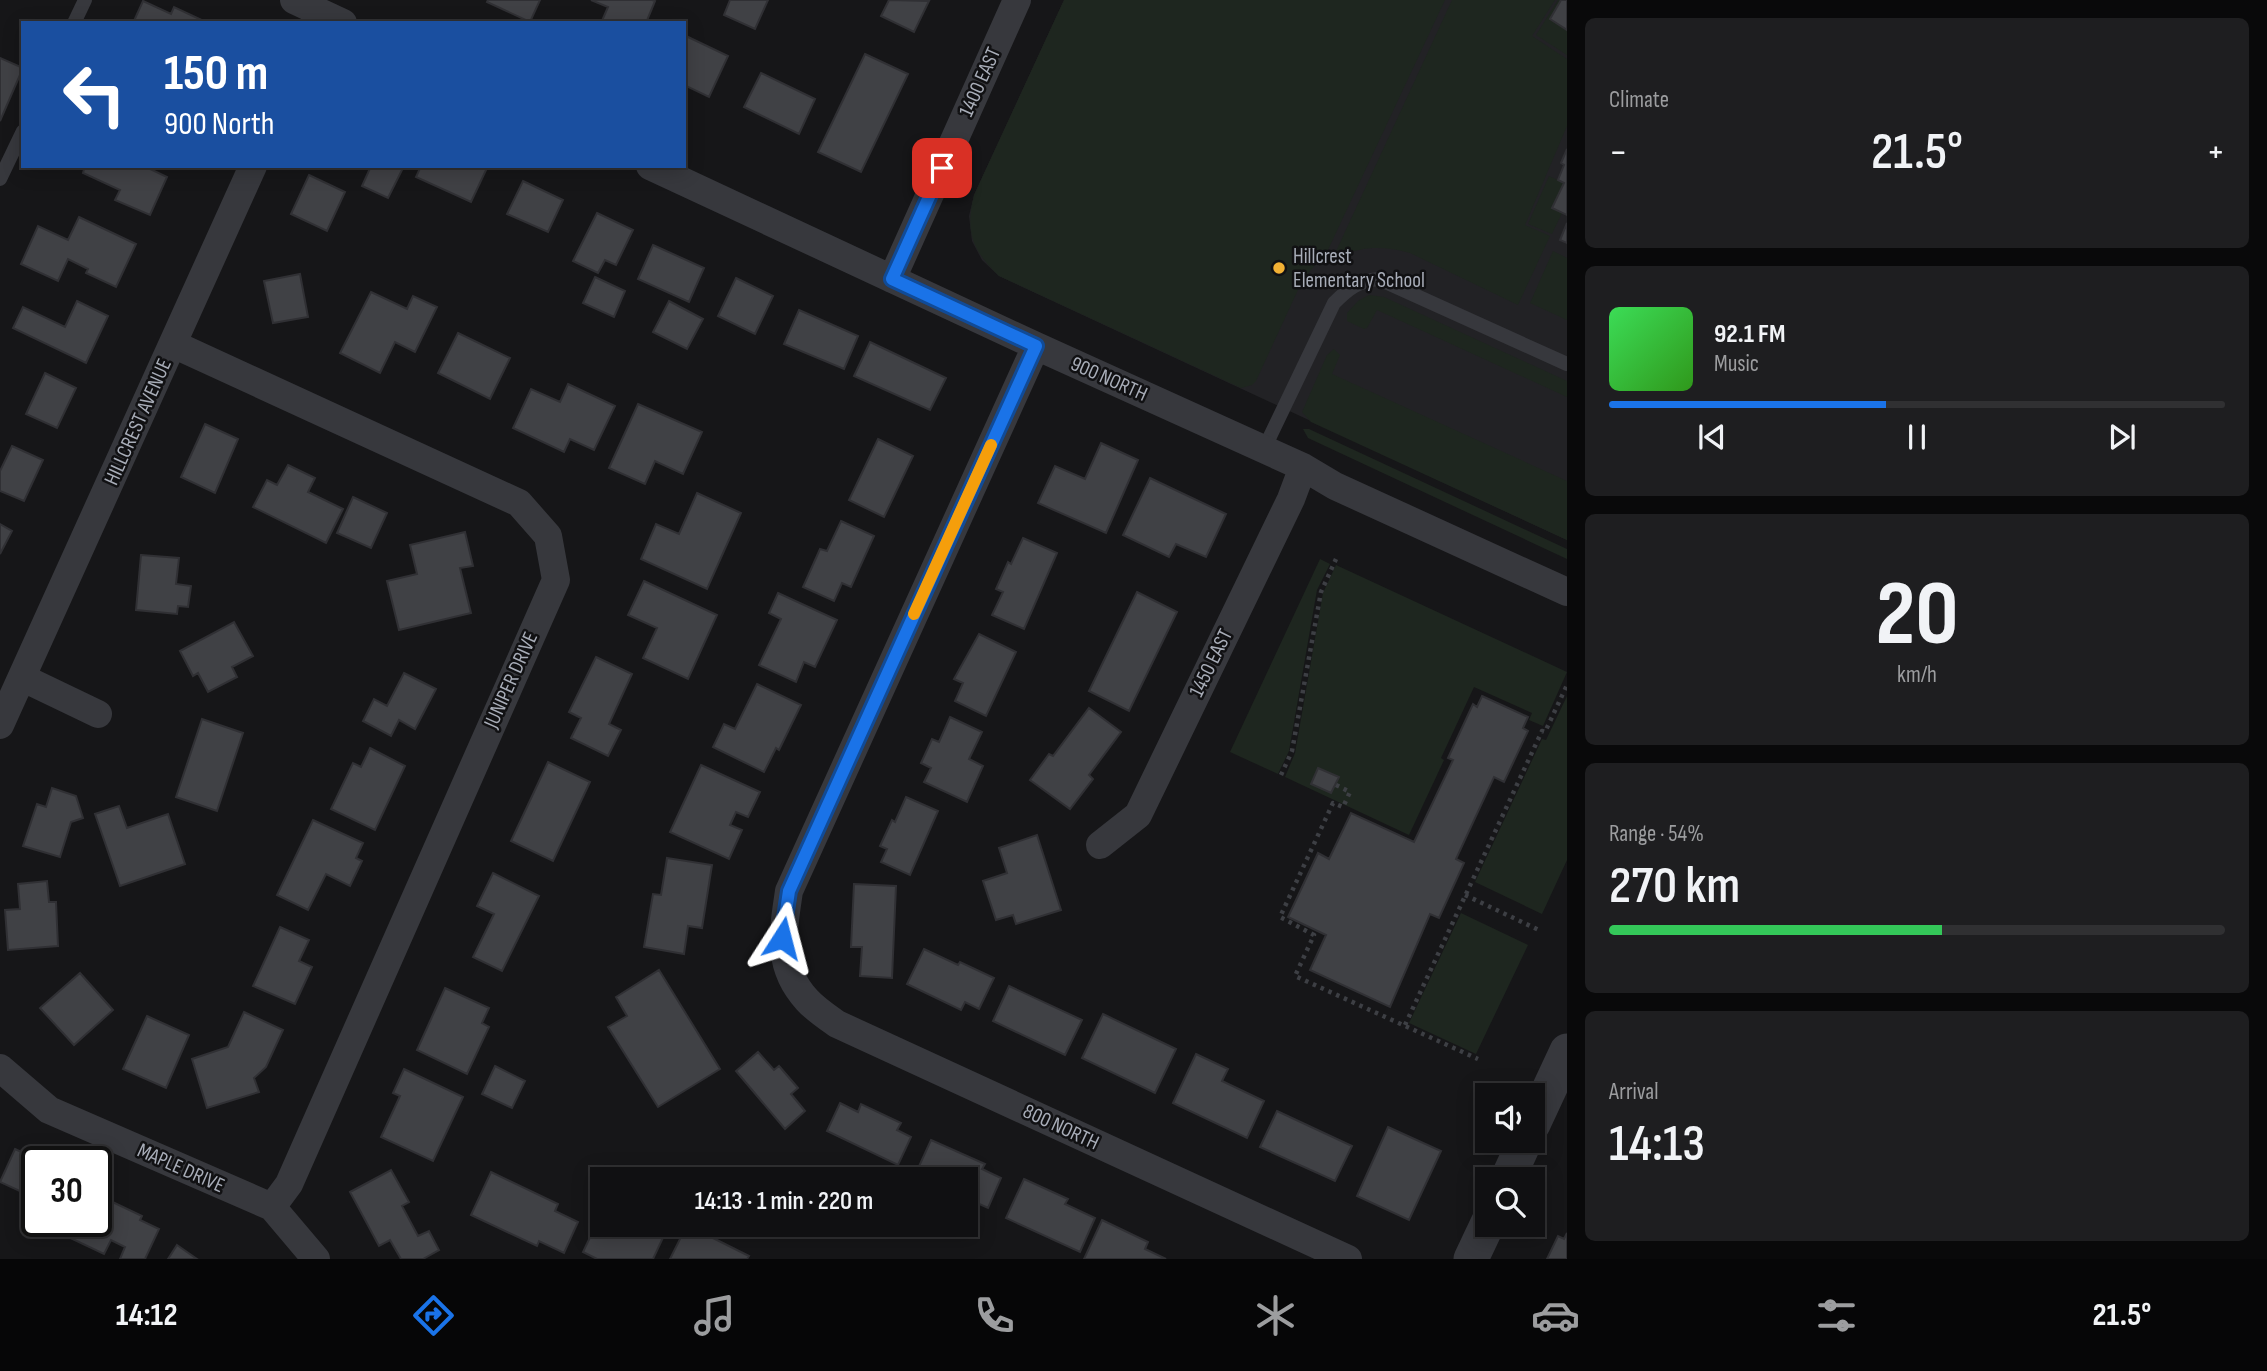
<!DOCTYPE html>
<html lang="en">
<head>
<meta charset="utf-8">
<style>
  :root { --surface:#101012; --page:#1e1e20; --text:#f1f3f6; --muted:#9c9d9f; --line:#303032; --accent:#1a73e8 }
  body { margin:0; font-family:"Sofia Sans Condensed",sans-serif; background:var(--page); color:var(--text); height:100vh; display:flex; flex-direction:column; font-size:26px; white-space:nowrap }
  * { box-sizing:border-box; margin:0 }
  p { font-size:23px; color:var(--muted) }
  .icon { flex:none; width:38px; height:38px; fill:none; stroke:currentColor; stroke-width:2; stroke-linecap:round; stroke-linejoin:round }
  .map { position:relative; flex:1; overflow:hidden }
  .sheet { display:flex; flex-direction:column; gap:18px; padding:18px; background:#09090a; width:700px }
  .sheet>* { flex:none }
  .banner { position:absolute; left:21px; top:21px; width:665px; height:147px; border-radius:0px; box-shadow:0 4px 18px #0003,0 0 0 2px var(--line); background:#1a4fa0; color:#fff; overflow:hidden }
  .buttons { position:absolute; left:1475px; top:1083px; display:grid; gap:14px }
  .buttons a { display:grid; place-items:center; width:70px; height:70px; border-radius:0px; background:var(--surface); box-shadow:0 4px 18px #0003,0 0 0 2px var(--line); font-size:35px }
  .speed { position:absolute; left:21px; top:1146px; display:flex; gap:14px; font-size:35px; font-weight:700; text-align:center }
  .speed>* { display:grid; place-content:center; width:91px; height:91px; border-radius:50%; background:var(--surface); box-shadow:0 4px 18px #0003,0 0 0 2px var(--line); line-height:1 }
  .speed .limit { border:4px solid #111; border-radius:10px; background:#fff; color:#111 }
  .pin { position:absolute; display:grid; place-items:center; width:60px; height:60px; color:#fff; margin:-30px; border-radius:14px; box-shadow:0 4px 10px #0006 }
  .me { position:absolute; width:77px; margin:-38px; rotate:9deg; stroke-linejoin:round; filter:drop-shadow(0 0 5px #0008) }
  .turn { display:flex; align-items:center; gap:24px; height:147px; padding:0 28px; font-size:32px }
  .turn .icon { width:91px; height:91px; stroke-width:2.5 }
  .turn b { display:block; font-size:49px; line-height:60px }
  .big { font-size:52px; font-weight:600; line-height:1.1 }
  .sheet .tile { flex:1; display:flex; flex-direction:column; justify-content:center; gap:10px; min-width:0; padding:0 24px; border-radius:10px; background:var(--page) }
  .sheet .dial { align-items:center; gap:0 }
  .dial b { font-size:91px; line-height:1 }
  .song { display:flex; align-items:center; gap:21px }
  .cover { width:84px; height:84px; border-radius:10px; background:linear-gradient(135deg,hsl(130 70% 55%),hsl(110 70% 35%)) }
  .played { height:7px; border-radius:4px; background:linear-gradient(90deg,var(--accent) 45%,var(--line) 45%) }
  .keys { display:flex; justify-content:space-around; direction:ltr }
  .heat { display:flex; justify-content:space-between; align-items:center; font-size:38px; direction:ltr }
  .charge { height:10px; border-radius:5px; background:linear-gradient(90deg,#34c759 54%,var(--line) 0) }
  .trip { position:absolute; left:590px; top:1167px; width:388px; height:70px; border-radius:0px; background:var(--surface); box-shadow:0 4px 18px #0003,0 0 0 2px var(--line); font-weight:600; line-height:70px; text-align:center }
  .dock { display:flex; height:112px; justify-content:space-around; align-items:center; background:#060607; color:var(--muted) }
  .dock .icon { width:49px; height:49px }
  .dock .current { color:var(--accent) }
  .dock b { font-size:32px; color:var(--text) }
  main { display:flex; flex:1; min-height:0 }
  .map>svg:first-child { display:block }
  .built { fill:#222225 }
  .green { fill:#1e261f }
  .building { fill:#404145; stroke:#303034; stroke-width:2 }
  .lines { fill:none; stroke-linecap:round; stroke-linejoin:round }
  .path { stroke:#3d3f44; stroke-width:4.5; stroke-dasharray:3.5 5; stroke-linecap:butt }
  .service { stroke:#37383d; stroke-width:14 }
  .minor { stroke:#37383d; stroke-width:28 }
  .tertiary { stroke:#37383d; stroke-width:35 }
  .route-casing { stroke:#114b97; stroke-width:18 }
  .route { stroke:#1a73e8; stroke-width:12 }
  .slow { stroke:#f59e0b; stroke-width:12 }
  .poi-dot { fill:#f2b134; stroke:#111113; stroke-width:2.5 }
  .labels { text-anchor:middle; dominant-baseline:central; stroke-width:5; stroke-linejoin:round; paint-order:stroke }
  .street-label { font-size:21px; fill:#a8adb8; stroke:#111113 }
  .poi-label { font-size:21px; fill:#a8adb8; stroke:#111113; text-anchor:start }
</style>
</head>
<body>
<main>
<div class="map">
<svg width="1567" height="1259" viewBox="0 0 1567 1259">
  <rect width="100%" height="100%" fill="#161618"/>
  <!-- built -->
  <path class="built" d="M1064 0H1567V540L999 276 982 260 972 241 969 216 974 195Z"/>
  <!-- green -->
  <path class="green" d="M1064 0H1445L1327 252 1303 279 1256 381 1252 385 1241 388 999 276C972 250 965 232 974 195Z
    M1452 0H1555L1532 36 1567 59V126L1525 225 1550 236 1518 305 1410 253C1381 245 1359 246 1332 260Z
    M1558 0H1561L1550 19 1567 30V55L1536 35Z
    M1549 176 1564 183 1553 207 1562 213 1552 234 1528 224Z
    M1553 251 1567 258V320L1530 303Z
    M1369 295 1384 297 1567 381V397L1377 310 1367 328 1364 329 1347 321V313L1358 301Z
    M1334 349 1340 355 1332 374 1567 481V540L1311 422 1302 412 1327 355Z
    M1303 429H1309L1567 549V559L1308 438Z
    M1320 559 1330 564 1317 590 1289 751 1278 774 1230 752Z
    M1336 565 1567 672 1543 726 1529 720 1532 713 1474 687 1441 758 1444 760 1409 835 1285 777 1295 753 1323 593Z
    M1567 696V860L1542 914 1475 882 1542 739 1546 740Z
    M1461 913 1528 945 1476 1054 1409 1023Z"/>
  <!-- building -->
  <path class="building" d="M488 0H540L530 22 487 2Z
    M591 0H652L655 1 646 23H601L608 7Z
    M730 0H768L755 29 724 15Z
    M889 0 929 1 914 32 881 16Z
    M1561 0H1567V30L1550 19Z
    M143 1 171 14 174 7 208 23H133Z
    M686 36 728 56 709 97 684 85 686 59H684V41Z
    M865 54 908 74 861 172 818 152Z
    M0 58 23 68 0 121Z
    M761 73 815 99 799 134 744 107Z
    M1567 149V215L1552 208 1564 183 1558 180 1564 165 1561 163Z
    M85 166H144L167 177 150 215 115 200 120 190 83 173Z
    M371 166H395L402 170 388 198 362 186Z
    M421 166H483L487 168 471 202 416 177Z
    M309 175 345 192 327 231 291 214Z
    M523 181 563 200 548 232 507 214Z
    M597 213 633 230 616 265 605 260 598 273 573 261Z
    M79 217 136 244 116 287 86 273 88 269 68 259 58 281 21 264 38 226 68 240Z
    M1567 223V243L1560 240Z
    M653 245 704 268 689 302 638 279Z
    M300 274 308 317 273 323 264 281Z
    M595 277 625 291 614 317 583 303Z
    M736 278 773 296 755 334 718 316Z
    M371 292 407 309 413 296 437 307 415 352 395 342 380 373 340 353Z
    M77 301 108 316 86 363 13 328 23 307 65 327Z
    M669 301 703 319 687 349 653 332Z
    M799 310 858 336 844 369 784 344Z
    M458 333 510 358 490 399 438 373Z
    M870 342 946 378 930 410 854 376Z
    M45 373 76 388 57 428 26 414Z
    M568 384 615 406 594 450 570 439 564 452 513 428 531 389 560 402Z
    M638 404 702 432 683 474 655 461 645 484 609 468Z
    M205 424 238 439 215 493 181 477Z
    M878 439 913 456 884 517 849 500Z
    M1101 443 1138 460 1106 533 1038 503 1055 466 1085 479Z
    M12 446 43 460 24 501 0 491V471Z
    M288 465 315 478 308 492 343 509 326 543 253 507 267 480 277 485Z
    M1150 478 1226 514 1206 557 1176 544 1169 557 1123 535Z
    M697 493 741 513 707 589 641 559 656 524 679 534Z
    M353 497 387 513 371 548 337 533Z
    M841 521 874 536 851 587 842 583 834 601 803 587 820 549 827 551Z
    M0 524 12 531 0 554Z
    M465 532 473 566 460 568 471 613 399 630 387 581 417 574 410 545Z
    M1023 538 1057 553 1024 629 992 615 1003 592 996 589 1008 562 1011 564Z
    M141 555 179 558 176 584 191 586 188 607 178 606 177 614 136 610Z
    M644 581 717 615 688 679 643 658 657 628 628 615Z
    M1137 592 1177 612 1129 711 1089 691Z
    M778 593 837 620 815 667 804 662 796 682 759 665 781 619 769 613Z
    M234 622 253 656 232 667 237 677 208 692 198 673 193 676 180 651Z
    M979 634 1016 652 986 716 955 701 963 683 954 679Z
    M596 657 632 674 609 724 621 730 608 756 571 738 581 718 569 712Z
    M404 673 436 689 415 729 399 720 391 736 363 721 374 699 387 706Z
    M757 684 801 705 779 750 776 748 764 772 713 747 724 724 735 729Z
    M1482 696 1528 717 1523 728 1528 731 1504 782 1494 777 1456 859 1464 863 1439 918 1430 914 1390 1007 1310 970 1326 935 1288 917 1318 853 1329 859 1351 813 1414 842 1453 760 1448 758 1473 704 1477 707Z
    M1089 708 1121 732 1089 775 1093 779 1070 809 1030 780 1049 754 1053 756Z
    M950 717 982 732 969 759 983 766 967 802 924 782 931 768 921 763 932 739 939 742Z
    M202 719 243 733 217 811 176 797Z
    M370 748 405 766 375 830 331 809 353 763 361 767Z
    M548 762 590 782 553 861 511 841Z
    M701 765 760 792 748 817 736 812 730 825 742 830 729 859 670 832Z
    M1318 768 1339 777 1331 793 1311 784Z
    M52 788 76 796 83 818 71 822 60 857 23 846 37 804 46 807Z
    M906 797 938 811 910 875 881 862 887 849 880 846 892 820 895 822Z
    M119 806 127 828 168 814 185 864 120 886 95 814Z
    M313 820 363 843 356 858 362 861 350 886 326 874 308 910 277 895Z
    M1037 835 1061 910 1016 924 1013 915 996 920 983 881 1007 873 999 848Z
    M667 858 712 865 702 928 688 926 684 954 644 947 653 894 661 895Z
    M493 873 539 896 502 971 473 957 494 914 477 906Z
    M47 881 49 902H56L58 946 8 950 5 910 20 909 18 884Z
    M854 884 896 886 892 978 860 976 862 947H851Z
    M280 927 309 940 299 961 312 967 295 1004 253 986Z
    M924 949 958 965 960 962 994 978 979 1009 965 1002 961 1010 907 984Z
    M659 970 720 1069 658 1107 608 1027 627 1016 616 997Z
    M80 973 113 1010 74 1045 40 1008Z
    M1009 986 1082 1020 1065 1055 993 1021Z
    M445 988 489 1008 482 1023 489 1027 467 1074 417 1050Z
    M244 1012 283 1030 266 1067 254 1078 259 1092 207 1108 192 1059 228 1047Z
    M1103 1014 1176 1049 1155 1093 1082 1058Z
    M147 1016 189 1035 166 1088 123 1069Z
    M758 1052 774 1070 779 1066 798 1088 791 1094 805 1111 785 1129 736 1071Z
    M1196 1054 1228 1069 1222 1081 1264 1101 1247 1138 1173 1103Z
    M495 1066 525 1081 512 1108 482 1094Z
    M404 1069 463 1097 433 1161 381 1137 400 1096 393 1093Z
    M840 1103 858 1112 861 1104 901 1123 897 1130 911 1137 898 1165 827 1131Z
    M1277 1111 1352 1146 1335 1181 1260 1147Z
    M1388 1127 1441 1151 1409 1220 1357 1196Z
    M931 1140 985 1164 982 1169 1001 1178 988 1208 966 1198V1180H925L915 1175Z
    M15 1149 40 1161 44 1151 61 1159 60 1162H37V1199L0 1182Z
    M391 1170 409 1202 402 1206 418 1236 429 1231 439 1250 423 1259H401L390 1240 379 1246 350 1192Z
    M491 1172 558 1204 555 1211 578 1222 564 1253 539 1241 537 1246 471 1215Z
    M1024 1179 1068 1199 1065 1204 1095 1218 1080 1252 1006 1218Z
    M102 1197 142 1216 140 1220 159 1229 145 1259H120L125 1247 111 1240 104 1254 64 1235 70 1222H96V1211Z
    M602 1212V1225L668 1227 653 1259H597L583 1252Z
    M1102 1220 1148 1242 1145 1249 1166 1259H1084Z
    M687 1225 749 1256 747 1259H670Z
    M1567 1233V1259H1547L1558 1236 1564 1239Z
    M177 1245 197 1259H168Z"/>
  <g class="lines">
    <!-- path -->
    <path class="path" d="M1281 775 1292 751 1321 592 1336 559
      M1336 785 1350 792 1343 807 1333 803 1280 917 1314 935 1295 976 1478 1059
      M1465 895 1541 931
      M1405 1025 1542 731 1545 732 1567 685"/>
    <!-- service -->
    <path class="service" d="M74 23 85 0
      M0 179 23 131
      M1264 449 1334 303C1349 288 1358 281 1379 279L1567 364"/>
    <!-- minor -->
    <path class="minor" d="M294 0 343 23
      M650 166 1036 346 1303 467 1335 486 1567 592
      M892 279 1017 0
      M173 344 519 503 548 536 556 580 289 1184 272 1207
      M1036 346 789 891C783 932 776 966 807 1000 815 1009 827 1017 837 1024L1348 1259
      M23 678 98 714
      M0 725 253 166
      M1100 845 1138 815 1291 499 1303 467
      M0 1068 49 1110 272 1207 316 1259"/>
    <!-- tertiary -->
    <path class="tertiary" d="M1533 1124 1567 1051
      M1507 1180 1525 1141
      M1471 1259 1488 1223"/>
  </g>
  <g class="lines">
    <defs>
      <path id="route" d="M782 938 789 891 1036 346 892 279 942 168"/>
    </defs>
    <!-- route casing -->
    <use href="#route" class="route-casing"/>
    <!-- route -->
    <use href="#route" class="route"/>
    <!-- slow -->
    <path class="slow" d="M914 614 991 445"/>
  </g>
  <!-- markers -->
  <circle class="poi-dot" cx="1279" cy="268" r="7"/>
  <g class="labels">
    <!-- street labels -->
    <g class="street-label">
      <text transform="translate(980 82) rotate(-66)">1400 EAST</text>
      <text transform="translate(1109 379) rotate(24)">900 NORTH</text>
      <text transform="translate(138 422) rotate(-66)">HILLCREST AVENUE</text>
      <text transform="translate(1211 663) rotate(-64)">1450 EAST</text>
      <text transform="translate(511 680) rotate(-66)">JUNIPER DRIVE</text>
      <text transform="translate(1061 1127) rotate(25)">800 NORTH</text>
      <text transform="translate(181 1168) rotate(24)">MAPLE DRIVE</text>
    </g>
    <!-- poi labels -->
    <g class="poi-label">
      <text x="1293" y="256">Hillcrest<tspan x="1293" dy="24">Elementary School</tspan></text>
    </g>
  </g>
</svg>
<div class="buttons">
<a><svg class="icon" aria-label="sound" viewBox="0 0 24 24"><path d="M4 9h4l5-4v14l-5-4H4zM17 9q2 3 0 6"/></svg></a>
<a><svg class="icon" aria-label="search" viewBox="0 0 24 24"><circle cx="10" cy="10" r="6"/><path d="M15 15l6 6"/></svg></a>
</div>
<div class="speed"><div class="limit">30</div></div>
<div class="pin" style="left:942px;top:168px;background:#d93025"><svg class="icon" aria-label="arrive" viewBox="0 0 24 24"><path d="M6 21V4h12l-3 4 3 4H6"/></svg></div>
<svg class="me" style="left:782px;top:938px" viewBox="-20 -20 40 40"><path d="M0-17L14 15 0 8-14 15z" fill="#1a73e8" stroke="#fff" stroke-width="4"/></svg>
<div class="trip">14:13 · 1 min · 220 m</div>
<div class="banner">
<div class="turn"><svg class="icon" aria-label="left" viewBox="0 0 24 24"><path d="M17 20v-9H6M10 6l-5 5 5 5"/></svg><div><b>150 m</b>900 North</div></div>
</div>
</div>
<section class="sheet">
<div class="tile"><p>Climate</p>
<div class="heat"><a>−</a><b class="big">21.5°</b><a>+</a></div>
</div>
<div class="tile">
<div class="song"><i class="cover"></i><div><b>92.1 FM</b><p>Music</p></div></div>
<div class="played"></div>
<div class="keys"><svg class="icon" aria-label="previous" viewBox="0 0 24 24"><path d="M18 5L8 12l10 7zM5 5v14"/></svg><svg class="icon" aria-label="pause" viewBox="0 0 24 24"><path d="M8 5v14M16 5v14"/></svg><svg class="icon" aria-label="next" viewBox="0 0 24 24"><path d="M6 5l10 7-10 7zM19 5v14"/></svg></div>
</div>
<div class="tile dial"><b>20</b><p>km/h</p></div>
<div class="tile"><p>Range · 54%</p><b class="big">270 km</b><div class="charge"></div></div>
<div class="tile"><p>Arrival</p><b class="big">14:13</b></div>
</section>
</main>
<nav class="dock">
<b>14:12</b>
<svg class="icon current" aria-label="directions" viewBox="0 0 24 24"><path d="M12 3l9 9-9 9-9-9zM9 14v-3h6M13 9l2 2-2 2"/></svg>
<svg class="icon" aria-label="music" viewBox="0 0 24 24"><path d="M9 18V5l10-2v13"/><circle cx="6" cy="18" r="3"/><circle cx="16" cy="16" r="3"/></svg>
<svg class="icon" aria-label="phone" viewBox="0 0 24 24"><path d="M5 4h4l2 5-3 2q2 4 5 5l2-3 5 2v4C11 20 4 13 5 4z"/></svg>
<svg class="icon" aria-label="climate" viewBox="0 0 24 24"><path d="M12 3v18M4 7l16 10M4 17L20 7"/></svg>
<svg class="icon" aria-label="car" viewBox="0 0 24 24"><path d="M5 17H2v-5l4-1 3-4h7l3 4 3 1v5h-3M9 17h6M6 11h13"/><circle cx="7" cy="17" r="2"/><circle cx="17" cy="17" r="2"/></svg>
<svg class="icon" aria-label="filters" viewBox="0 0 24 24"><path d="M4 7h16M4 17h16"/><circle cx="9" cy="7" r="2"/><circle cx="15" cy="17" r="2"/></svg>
<b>21.5°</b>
</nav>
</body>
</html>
